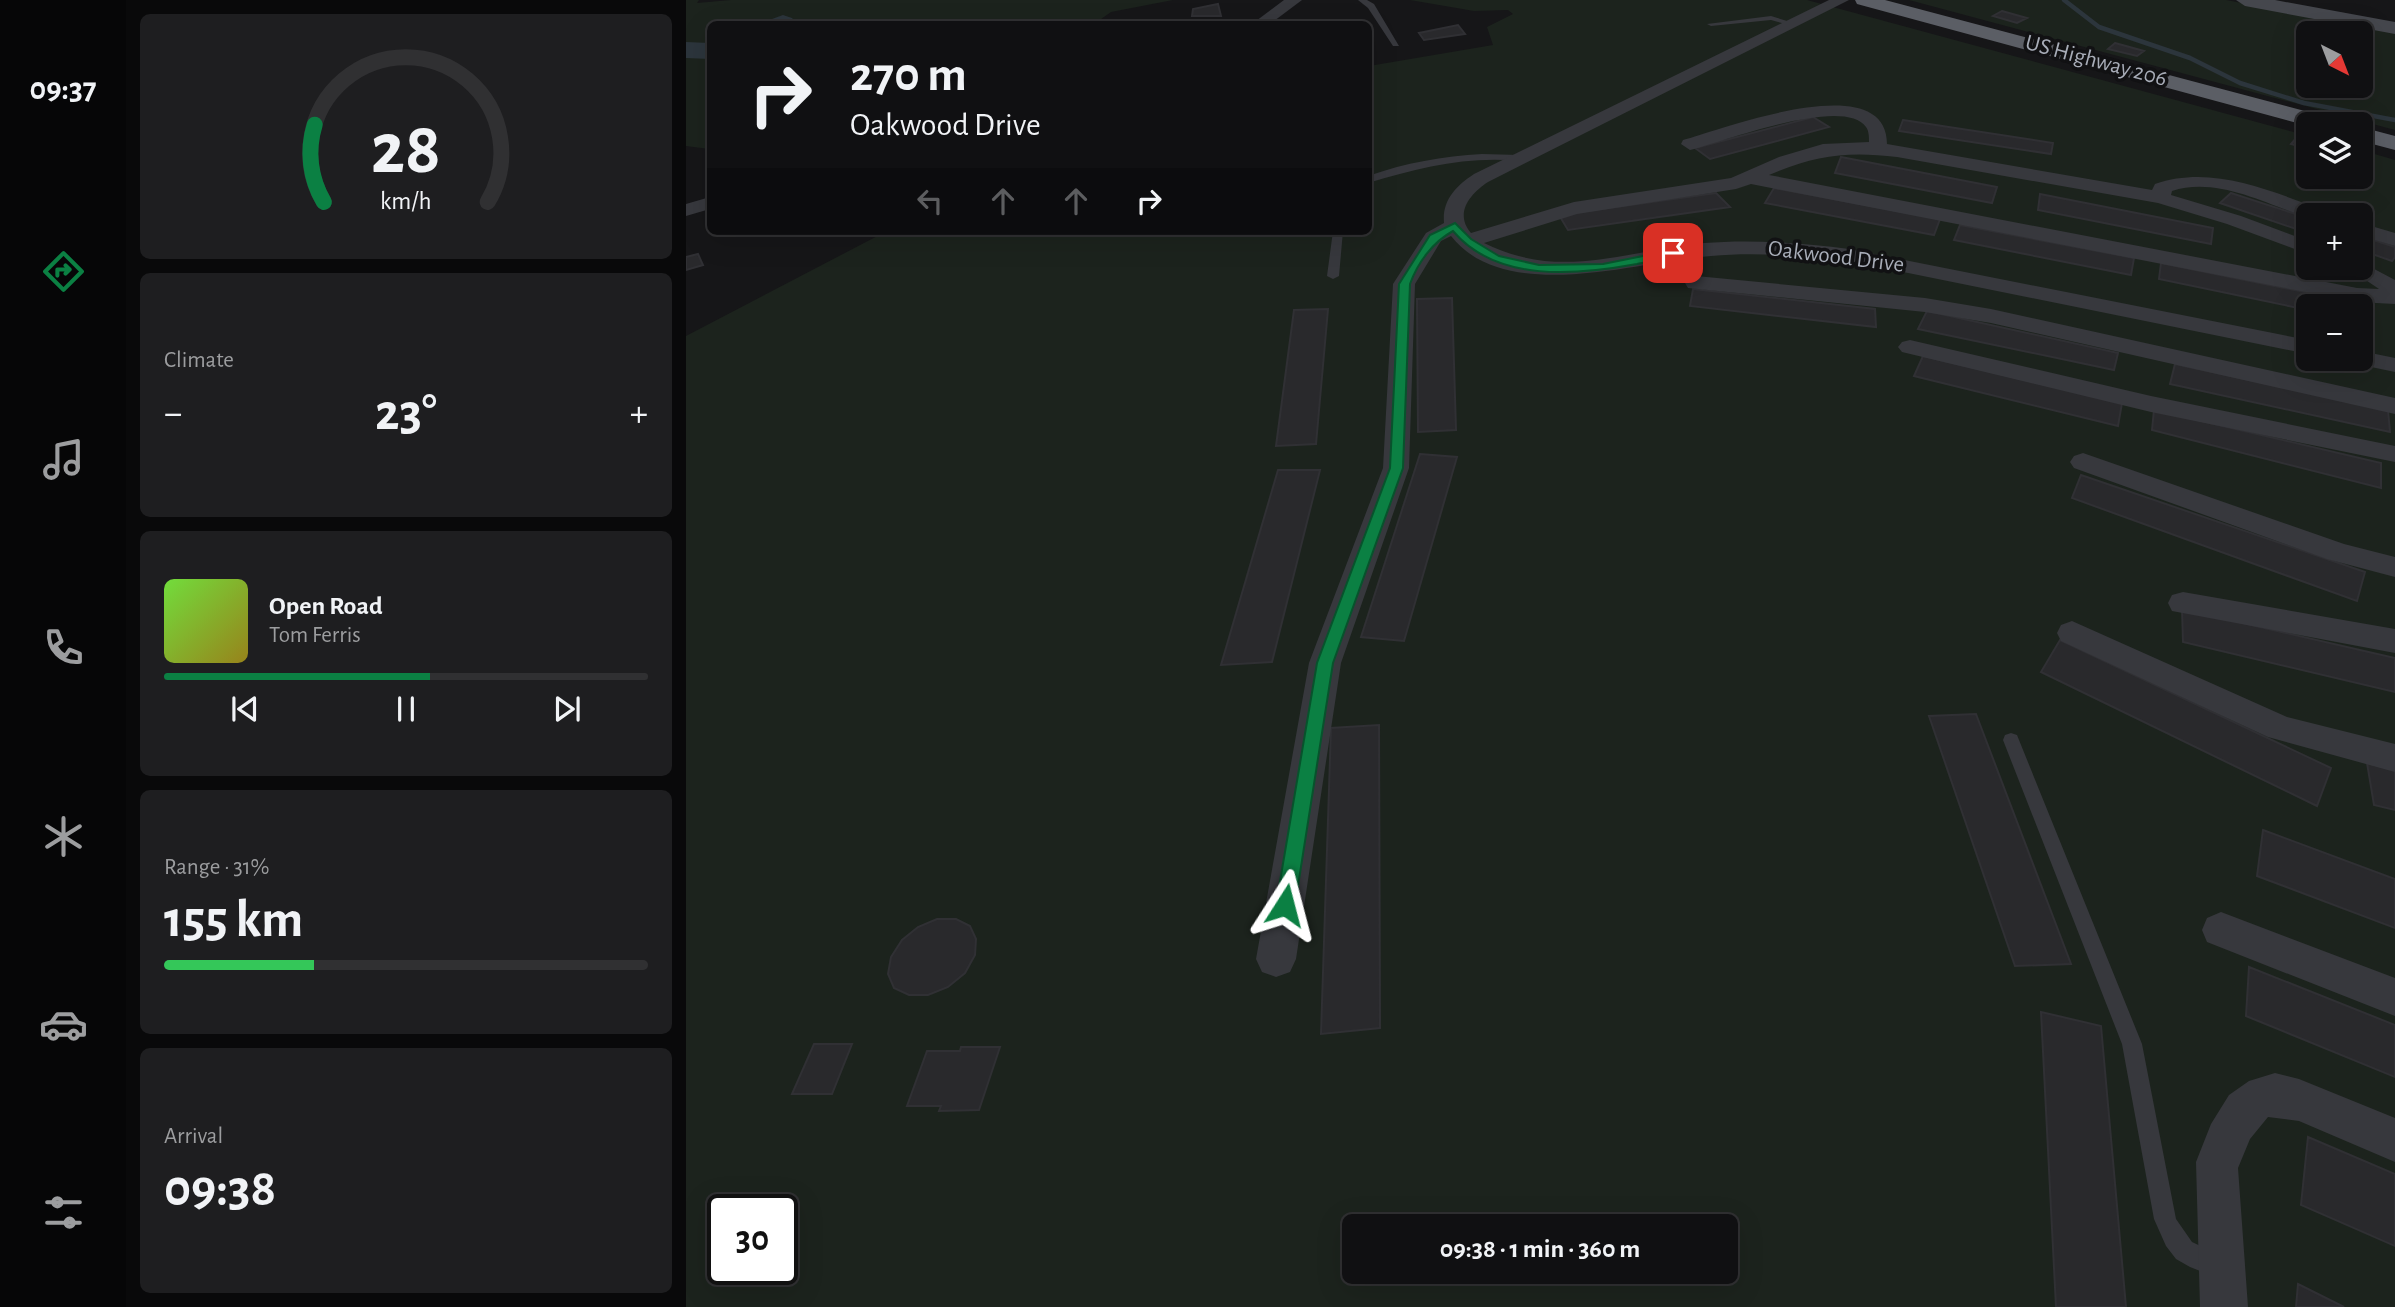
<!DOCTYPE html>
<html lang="en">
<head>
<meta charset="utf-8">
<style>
  :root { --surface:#101012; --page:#1e1e20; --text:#f1f3f6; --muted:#9c9d9f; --line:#303032; --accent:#0b8043 }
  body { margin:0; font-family:"Alegreya Sans",sans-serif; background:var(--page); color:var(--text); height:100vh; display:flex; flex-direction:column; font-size:26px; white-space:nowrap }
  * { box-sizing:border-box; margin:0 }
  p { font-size:23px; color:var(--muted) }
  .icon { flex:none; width:38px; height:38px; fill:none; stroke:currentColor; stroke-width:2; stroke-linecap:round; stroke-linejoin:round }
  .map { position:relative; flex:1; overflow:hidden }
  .side { display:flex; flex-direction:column; gap:14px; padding:14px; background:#09090a; width:560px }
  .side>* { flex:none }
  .hud { position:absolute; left:21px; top:21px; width:665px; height:214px; border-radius:10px; box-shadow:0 7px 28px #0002,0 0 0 2px var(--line); background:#101012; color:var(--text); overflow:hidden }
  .needle { width:46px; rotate:138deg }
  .controls { position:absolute; left:1610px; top:21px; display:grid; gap:14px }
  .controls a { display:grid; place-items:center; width:77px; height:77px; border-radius:10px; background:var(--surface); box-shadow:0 7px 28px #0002,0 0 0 2px var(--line); font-size:35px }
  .speed { position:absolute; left:21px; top:1194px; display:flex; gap:14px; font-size:35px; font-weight:700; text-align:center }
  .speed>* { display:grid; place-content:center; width:91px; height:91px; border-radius:50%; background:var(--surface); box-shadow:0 7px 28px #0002,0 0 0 2px var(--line); line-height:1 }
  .speed .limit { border:4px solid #111; border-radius:10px; background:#fff; color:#111 }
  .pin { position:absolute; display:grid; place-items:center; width:60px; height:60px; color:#fff; margin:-30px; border-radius:14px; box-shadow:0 4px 10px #0006 }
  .me { position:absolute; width:77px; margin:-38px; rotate:9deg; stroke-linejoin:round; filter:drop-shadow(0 0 5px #0008) }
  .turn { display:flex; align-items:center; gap:24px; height:147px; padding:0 28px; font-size:32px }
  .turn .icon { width:91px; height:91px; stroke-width:2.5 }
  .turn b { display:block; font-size:49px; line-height:60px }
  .lanes { display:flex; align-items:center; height:66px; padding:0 28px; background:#0003; justify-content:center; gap:35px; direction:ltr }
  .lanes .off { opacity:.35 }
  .big { font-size:52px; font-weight:600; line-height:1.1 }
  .side .tile { flex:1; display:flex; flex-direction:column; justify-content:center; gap:10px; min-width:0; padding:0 24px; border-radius:10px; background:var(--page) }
  .side .dial { align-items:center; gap:0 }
  .dial svg { height:182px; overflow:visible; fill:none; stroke:var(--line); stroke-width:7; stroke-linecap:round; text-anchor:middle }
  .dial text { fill:var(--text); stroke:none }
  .song { display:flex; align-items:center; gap:21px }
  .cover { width:84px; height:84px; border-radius:10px; background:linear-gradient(135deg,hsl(100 70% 55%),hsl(50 70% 35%)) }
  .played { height:7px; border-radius:4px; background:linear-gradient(90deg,var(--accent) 55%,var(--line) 55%) }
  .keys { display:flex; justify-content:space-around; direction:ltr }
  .heat { display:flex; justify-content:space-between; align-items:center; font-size:38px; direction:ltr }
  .charge { height:10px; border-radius:5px; background:linear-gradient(90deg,#34c759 31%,var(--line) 0) }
  .trip { position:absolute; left:656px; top:1214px; width:396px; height:70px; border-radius:10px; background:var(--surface); box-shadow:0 7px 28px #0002,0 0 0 2px var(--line); font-weight:600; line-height:70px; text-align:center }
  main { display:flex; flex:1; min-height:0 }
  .dock { display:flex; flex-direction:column; width:126px; justify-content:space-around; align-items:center; background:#060607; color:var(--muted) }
  .dock .icon { width:49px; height:49px }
  .dock .current { color:var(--accent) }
  .dock b { font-size:32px; color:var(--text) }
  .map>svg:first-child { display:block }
  .green { fill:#1c231d; fill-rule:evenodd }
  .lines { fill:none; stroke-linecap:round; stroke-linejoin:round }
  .stream { stroke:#2c353c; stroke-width:4.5 }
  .river { fill:#2c353c; fill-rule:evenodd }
  .building { fill:#29292c; stroke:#303034; stroke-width:2 }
  .service { fill:#37383d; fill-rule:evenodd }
  .minor { fill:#37383d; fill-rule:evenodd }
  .secondary { fill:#45474d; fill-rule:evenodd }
  .trunk { fill:#5b5e65; fill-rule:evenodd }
  .route { fill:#0b8043; stroke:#07532c; stroke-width:2 }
  .labels { text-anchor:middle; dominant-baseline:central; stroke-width:7; stroke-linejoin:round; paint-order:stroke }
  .far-street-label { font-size:23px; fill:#a8adb8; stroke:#111113 }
</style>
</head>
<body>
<main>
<nav class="dock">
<b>09:37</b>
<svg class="icon current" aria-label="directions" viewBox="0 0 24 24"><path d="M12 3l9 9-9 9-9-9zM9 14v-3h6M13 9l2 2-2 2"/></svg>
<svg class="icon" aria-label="music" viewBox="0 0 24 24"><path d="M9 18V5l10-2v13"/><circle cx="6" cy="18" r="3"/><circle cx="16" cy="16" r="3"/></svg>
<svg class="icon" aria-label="phone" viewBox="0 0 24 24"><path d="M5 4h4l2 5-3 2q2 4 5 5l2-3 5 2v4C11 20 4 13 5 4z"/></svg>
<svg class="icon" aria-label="climate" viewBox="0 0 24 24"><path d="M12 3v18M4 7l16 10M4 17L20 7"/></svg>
<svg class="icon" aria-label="car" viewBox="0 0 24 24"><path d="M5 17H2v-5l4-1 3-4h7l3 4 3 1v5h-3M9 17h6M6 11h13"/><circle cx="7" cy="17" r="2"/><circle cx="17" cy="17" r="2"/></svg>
<svg class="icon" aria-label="filters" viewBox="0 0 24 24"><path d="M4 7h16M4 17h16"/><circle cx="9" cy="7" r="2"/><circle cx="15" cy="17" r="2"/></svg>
</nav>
<section class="side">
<div class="tile dial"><svg viewBox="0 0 100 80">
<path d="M14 69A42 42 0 1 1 86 69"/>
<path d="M14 69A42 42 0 0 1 10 35" stroke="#0b8043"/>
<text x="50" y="56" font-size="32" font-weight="700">28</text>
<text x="50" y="72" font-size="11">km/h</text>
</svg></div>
<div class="tile"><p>Climate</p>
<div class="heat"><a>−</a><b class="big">23°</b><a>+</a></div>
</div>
<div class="tile">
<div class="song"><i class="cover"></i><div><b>Open Road</b><p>Tom Ferris</p></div></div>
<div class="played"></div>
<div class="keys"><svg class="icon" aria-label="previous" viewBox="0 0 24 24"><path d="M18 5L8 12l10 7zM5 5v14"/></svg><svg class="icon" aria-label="pause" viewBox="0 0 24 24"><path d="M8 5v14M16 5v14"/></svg><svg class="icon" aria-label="next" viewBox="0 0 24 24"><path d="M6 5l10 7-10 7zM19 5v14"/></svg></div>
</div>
<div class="tile"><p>Range · 31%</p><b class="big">155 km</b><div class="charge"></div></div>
<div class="tile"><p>Arrival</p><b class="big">09:38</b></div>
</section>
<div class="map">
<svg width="1709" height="1307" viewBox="0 0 1709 1307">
  <rect width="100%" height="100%" fill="#161618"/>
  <!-- green -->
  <path class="green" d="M0 0H13L11 3 45 0H487L425 12 408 24H24L23 149 0 146Z
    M724 0H1121L1622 136V177H1675V150L1709 160V1307H0V336L201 231H682L683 66 807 45 801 27 827 14 822 10 788 11ZM1622 215H1675V268H1622ZM1622 306H1675V359H1622ZM37 1209H96V1269H37ZM668 1227H1040V1272H668Z
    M1223 0H1540L1709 32V130ZM1622 33H1675V86H1622Z"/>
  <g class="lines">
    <!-- stream -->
    <path class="stream" d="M1378 0 1413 27 1504 58 1554 83 1618 103 1709 120"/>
    <!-- river -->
    <path class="river" d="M97 15 106 18 110 23 82 24 86 19Z
      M0 42 24 43V59L0 58Z"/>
  </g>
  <!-- building -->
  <path class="building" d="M532 4 535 16H506L507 9Z
    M1316 11 1341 18 1331 23 1307 16Z
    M772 25 779 34 738 40 733 33Z
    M1429 43 1458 51 1451 56 1422 49Z
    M1127 117 1143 127 1024 159 1009 148Z
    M1217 120 1367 143 1365 154 1213 131Z
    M1612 136 1622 139V149L1605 144Z
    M1155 157 1311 187 1306 203 1149 173Z
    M1088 188 1254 219 1248 235 1079 203Z
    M1030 193 1044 207 882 230 873 215Z
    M1545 193 1622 218V233L1534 203Z
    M1354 194 1527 228 1525 244 1352 210Z
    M1274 225 1448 258 1445 275 1268 240Z
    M1675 236 1709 247V257L1706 261 1675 250Z
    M12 254 17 265 0 270V257Z
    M1475 263 1663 301V306H1622V310L1473 279Z
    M1007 289 1189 309 1190 327 1004 306Z
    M766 298 770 430 732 432 731 299Z
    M642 309 630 444 590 446 608 310Z
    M1241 311 1432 353 1428 370 1232 329Z
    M1237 356 1436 403 1432 426 1228 376Z
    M1489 364 1702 410 1704 432 1484 384Z
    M1468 410 1695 463V488L1466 430Z
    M734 454 771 457 718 641 675 637Z
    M592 470H634L586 662 535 665Z
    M1395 475 1679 572 1671 601 1386 498Z
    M1496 609 1709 658V692L1497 642Z
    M1374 640 1645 768 1631 806 1355 672Z
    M1290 714 1385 964 1329 966 1243 716Z
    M693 725 694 1028 635 1034 645 728Z
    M1681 763 1709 770V810L1688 805Z
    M1577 830 1709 879V928L1571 876Z
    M251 919H270L284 926 290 939 289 955 279 973 262 987 242 995H223L208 988 202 974 205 957 216 940 232 927Z
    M1563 967 1709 1025V1077L1560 1016Z
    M1355 1012 1415 1026 1440 1307H1370Z
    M128 1044H166L146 1094H106Z
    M275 1047H314L293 1110 253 1111 255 1106H221L241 1051H274Z
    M1622 1137 1709 1174V1246L1615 1205Z
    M1612 1284 1658 1307H1610Z"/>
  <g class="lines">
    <!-- service -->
    <path class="service" d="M672 0H681L688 4 713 46H707L682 8Z
      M1085 16 1111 24 1107 26 1085 20 1025 26 1021 24Z
      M796 154 833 155 838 158 833 161C780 156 733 168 682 183V176C719 163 757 156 796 154Z
      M647 231H657L653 276 647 279 641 276Z
      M1325 733 1331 735 1333 740 1456 1044 1490 1219 1506 1242 1540 1258 1544 1266 1540 1274 1532 1278 1504 1267 1490 1259 1480 1246 1468 1219 1436 1044 1317 740 1319 735Z"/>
    <!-- minor -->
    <path class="minor" d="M598 0H616L584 24H566Z
      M1143 0H1163L802 182C784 194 768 213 785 233L888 202 1045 178 1093 157 1137 144 1183 142C1183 137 1183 131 1180 127 1158 95 1036 142 1004 150L995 144 997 140C1037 129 1201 66 1201 144L1466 190 1469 184C1528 164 1585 192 1641 211L1644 215H1622V218C1581 204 1530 176 1486 191L1485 195 1555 216 1622 241V254L1541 224 1472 203 1211 157C1162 151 1129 155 1083 175L1671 288 1693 289 1662 268H1675V262L1709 280V304L1671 302 1065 184 1050 189 891 214 798 243C874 281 939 251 1018 243 1066 239 1115 243 1163 249L1622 340V354L1163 261C1117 256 1071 252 1025 256 952 261 820 306 765 236L755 241 729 284 723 468 655 663 610 959 604 972 590 977 576 972 570 959 623 663 697 468 707 284 740 233 758 223C756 200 770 186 788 174Z
      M24 197V209L0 216V204Z
      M1675 223 1709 233V246L1675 236Z
      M1010 276 1239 298 1305 309 1709 398V414L1305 323 1239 312 1002 288 999 283 1002 278Z
      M1224 340 1465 396 1709 446V462L1465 412 1216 352 1212 347 1216 342Z
      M1675 351 1709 358V372L1666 363 1663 359H1675Z
      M1397 453 1658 544 1709 557V577L1641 559 1388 468 1384 462 1388 456Z
      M1497 592 1709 629V653L1486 611 1482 603 1486 595Z
      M1386 621 1601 717 1709 744V772L1582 737 1375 641 1371 633 1375 625Z
      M1535 912 1709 978V1016L1521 942 1516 930 1521 918Z
      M1589 1073 1613 1079 1709 1118V1162L1613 1121 1582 1117 1564 1139 1552 1168 1562 1307H1514L1510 1162 1525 1124 1543 1095 1563 1081Z"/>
    <!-- secondary -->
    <path class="secondary" d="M1550 0H1589L1709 22V34L1559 6Z"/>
    <!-- trunk -->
    <path class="trunk" d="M1169 0H1199L1649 119 1652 124 1622 126 1171 4Z
      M1675 127 1709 136V150L1675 141Z"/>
  </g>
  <!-- route -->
  <path class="route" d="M769 223 785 239 813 256 853 265 917 264 987 250 993 253C982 261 964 261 951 264 891 275 811 283 767 231 747 242 732 262 724 284L717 468 647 663 609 905 606 911 599 914 592 911 590 905 631 663 704 468 713 284 744 235Z"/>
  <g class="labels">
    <!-- far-street labels -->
    <g class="far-street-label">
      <text transform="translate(1410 61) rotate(15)">US Highway 206</text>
      <text transform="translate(1150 257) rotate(7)">Oakwood Drive</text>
    </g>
  </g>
</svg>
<div class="controls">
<a><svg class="needle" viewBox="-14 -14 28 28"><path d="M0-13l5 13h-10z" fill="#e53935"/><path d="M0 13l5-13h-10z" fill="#9c9d9f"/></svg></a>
<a><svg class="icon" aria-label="layers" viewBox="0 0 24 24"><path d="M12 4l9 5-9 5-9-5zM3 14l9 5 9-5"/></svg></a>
<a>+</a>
<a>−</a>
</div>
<div class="speed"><div class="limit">30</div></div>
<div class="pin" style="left:987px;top:253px;background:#d93025"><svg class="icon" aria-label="arrive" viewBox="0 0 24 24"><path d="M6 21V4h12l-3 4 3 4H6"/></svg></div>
<svg class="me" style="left:599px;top:905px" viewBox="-20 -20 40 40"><path d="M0-17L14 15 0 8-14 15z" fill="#0b8043" stroke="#fff" stroke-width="4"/></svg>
<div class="trip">09:38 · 1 min · 360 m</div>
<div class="hud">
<div class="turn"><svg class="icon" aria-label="right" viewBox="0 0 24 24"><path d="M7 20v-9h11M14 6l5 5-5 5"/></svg><div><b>270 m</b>Oakwood Drive</div></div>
<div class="lanes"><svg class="icon off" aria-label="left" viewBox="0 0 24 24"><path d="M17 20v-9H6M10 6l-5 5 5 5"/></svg><svg class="icon off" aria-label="ahead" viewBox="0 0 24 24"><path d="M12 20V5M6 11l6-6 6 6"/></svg><svg class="icon off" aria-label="ahead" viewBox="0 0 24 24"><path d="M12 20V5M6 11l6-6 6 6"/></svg><svg class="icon" aria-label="right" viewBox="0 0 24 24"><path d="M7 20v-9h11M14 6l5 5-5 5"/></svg></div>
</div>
</div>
</main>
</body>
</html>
